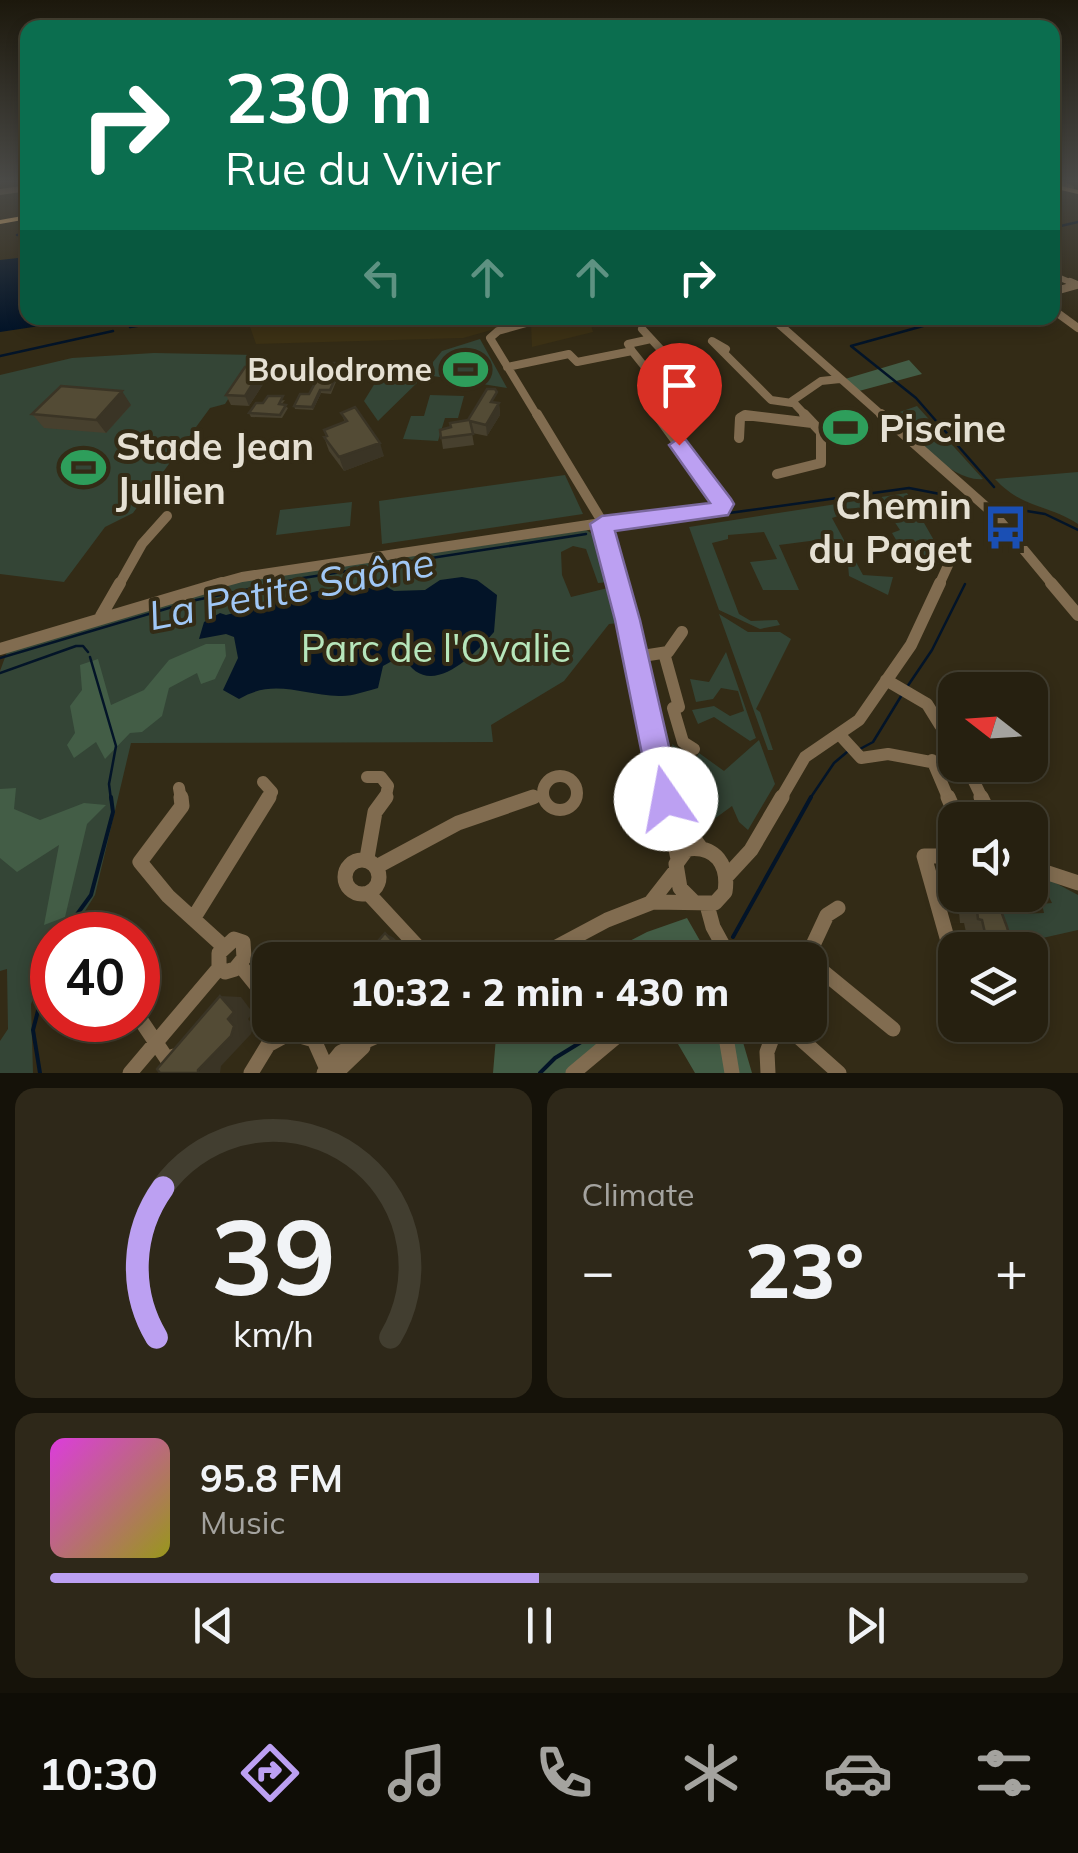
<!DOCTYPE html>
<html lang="en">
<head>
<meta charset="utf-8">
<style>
  :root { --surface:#262010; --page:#2e2819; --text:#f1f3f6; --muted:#a4a39f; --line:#423e30; --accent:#bca0f2 }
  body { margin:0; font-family:Mulish,sans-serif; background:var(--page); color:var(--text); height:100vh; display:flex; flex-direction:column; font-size:38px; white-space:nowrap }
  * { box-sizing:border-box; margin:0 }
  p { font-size:32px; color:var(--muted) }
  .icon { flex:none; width:55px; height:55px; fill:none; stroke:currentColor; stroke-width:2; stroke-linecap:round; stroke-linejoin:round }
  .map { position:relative; height:1073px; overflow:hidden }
  .panel { display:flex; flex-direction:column; gap:15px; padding:15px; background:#151209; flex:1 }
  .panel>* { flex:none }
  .top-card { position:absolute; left:20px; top:20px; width:1040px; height:305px; border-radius:20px; box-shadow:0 5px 15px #0003,0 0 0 2px var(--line); background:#0b6e4f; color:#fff; overflow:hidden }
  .needle { width:65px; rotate:287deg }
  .fabs { position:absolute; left:938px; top:672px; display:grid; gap:20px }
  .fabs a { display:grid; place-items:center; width:110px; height:110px; border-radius:20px; background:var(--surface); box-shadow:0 5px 15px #0003,0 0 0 2px var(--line); font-size:50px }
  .speed { position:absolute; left:30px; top:912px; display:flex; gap:20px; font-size:50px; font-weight:700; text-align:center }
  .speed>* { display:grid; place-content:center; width:130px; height:130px; border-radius:50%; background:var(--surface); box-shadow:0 5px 15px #0003,0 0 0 2px var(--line); line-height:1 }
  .speed .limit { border:15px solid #d22; background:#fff; color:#111 }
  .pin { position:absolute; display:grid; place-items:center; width:85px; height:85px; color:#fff; margin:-102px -42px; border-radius:50% 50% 50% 0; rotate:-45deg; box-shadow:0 0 10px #0007 }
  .pin .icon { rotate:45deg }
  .me { position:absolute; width:110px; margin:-55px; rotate:348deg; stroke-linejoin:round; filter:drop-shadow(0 0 8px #0008) }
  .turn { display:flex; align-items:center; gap:35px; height:210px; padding:0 40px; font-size:45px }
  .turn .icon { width:130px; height:130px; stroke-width:2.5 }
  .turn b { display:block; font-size:70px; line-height:85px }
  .lanes { display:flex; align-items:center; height:95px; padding:0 40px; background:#0003; justify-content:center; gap:50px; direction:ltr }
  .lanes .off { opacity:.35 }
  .big { font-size:75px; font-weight:800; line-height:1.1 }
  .panel .tile { flex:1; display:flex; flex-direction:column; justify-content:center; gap:15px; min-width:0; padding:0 35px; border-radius:20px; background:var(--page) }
  .panel .dial { align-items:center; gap:0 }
  .dial svg { height:260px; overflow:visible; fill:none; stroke:var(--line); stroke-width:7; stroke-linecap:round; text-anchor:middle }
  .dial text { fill:var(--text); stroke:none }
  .song { display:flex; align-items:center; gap:30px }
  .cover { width:120px; height:120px; border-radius:15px; background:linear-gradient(135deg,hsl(300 70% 55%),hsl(60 70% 35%)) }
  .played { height:10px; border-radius:5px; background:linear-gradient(90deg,var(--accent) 50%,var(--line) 50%) }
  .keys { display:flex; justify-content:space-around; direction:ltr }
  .heat { display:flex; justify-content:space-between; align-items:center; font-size:55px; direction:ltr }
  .panel .tiles { flex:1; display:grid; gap:15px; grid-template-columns:1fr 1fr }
  .tile:last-child { grid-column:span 2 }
  .trip { position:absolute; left:252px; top:942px; width:575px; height:100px; border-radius:20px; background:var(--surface); box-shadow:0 5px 15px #0003,0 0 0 2px var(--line); font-weight:800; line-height:100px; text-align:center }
  .menu { display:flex; height:160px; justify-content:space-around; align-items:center; background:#0f0d06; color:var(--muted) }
  .menu .icon { width:70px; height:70px }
  .menu .on { color:var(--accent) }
  .menu b { font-size:45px; color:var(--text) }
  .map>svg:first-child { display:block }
  .built { fill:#3c3115 }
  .green { fill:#344536 }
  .forest { fill:#435d46 }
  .water { fill:#031428 }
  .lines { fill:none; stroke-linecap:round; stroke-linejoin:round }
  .stream-far1 { stroke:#031428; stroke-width:2.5 }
  .stream { stroke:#031428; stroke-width:4 }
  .minor-far4 { stroke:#816c50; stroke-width:6 }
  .minor-far3 { stroke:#816c50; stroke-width:8 }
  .minor-far2 { stroke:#816c50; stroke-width:10 }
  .minor-far1 { stroke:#816c50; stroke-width:12 }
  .minor { stroke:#816c50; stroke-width:15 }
  .major { fill:#d6ac70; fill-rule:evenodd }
  .highway { fill:#f8c57c; fill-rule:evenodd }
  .wall { fill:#47402e }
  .shaded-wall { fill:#3a3425 }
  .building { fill:#534b35; stroke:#3a3425; stroke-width:2.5 }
  .route { fill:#bca0f2; stroke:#7a689d; stroke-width:2.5 }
  .labels { text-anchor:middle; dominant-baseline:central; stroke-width:8; stroke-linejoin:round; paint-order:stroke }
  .far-poi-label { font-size:32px; font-weight:bold; fill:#e5e0d3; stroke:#332b16; text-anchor:end }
  .poi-label { font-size:38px; font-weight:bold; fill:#e5e0d3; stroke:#332b16; text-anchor:start }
  .park-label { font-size:38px; fill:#b6e6bb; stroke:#332b16 }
  .water-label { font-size:40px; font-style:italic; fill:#a0c7f5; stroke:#332b16 }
</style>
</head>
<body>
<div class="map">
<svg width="1078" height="1073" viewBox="0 0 1078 1073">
  <rect width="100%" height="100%" fill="#332b16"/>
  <!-- built -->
  <path class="built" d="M247 318H655L591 325 593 332 532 347 531 324 527 320 463 338 256 344Z"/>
  <!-- green -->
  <path class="green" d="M480 339 507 388 433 376V362L442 351Z
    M154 353 257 355 225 404 210 408 133 513 105 527 64 582 0 574V375L72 358Z
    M383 370 423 377 378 421 364 401Z
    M430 395 464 396 458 418H445L438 441 403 439 411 416H424Z
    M917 406 983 479C954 483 909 435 888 416Z
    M1078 472V524C1045 503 1023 509 995 479Z
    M565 475 583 514 382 544 379 501Z
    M907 493 944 558 933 569 910 563 892 533 900 530 884 506 842 509 844 514 832 518 863 575 893 577 888 595 849 576 848 565 833 538 779 545 799 590H763L750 562 777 559 764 532 728 535V539L712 543 739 614 751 621 777 620 780 625 760 629 719 610 689 527Z
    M352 502 350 526 276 535 280 510Z
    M586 530 594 535 610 582 598 583 586 549 573 546 561 552 562 575 571 597 612 587 619 623 609 624 564 681 491 725 493 742 131 743 95 895 70 935H52V953L31 1004 33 1073H0V1041L8 1029 7 969 0 971V671L7 652 231 583Z
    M719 614 748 632H780L791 639 756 709 760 712 773 750H768Z
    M726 652 756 738 750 741 714 717 698 724 692 710 714 706 730 716 744 711 738 691 721 688 713 699 696 702 690 679 709 682Z
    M759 740 775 784 748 830 739 822 732 806 698 831 688 821 672 744 695 760 699 753 724 771Z
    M1037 873 1078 895V930L1012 945 992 895H1009L1019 914 1044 913 1042 904 1052 903Z"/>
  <!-- forest -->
  <path class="forest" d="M909 360 922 374 859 391 845 379Z
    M206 644H225L226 656 215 679 201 684 197 673 169 688 162 716 142 732 130 733 105 759 96 742 74 758 67 745 75 733 70 706 82 690 80 665 98 659 111 705 144 690 169 660Z
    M16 788 14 809 40 820 84 803 106 805 87 824 65 917 44 925 59 845 17 872 0 858V789Z
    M687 918 711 960H593L647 932Z
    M497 1025H738L752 1073H695L678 1044 641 1038 613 1039 580 1073H493Z"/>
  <!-- water -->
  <path class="water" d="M27 257 28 318H93L0 332V260Z
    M462 577 477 580 497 595 494 632C471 659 426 702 403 655L383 666 378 688C366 691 351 697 339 696 301 695 274 678 239 699L223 690 238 658 234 637 226 634 199 639 204 622 220 613 226 615 317 591 387 587 394 591 425 590 440 580Z"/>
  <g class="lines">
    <!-- stream-far1 -->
    <path class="stream-far1" d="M1052 228 1078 222
      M17 235 28 234
      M917 318 923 326 851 346 916 398 994 487
      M130 327 189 318
      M0 356 113 331
      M989 505 1045 514 1078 530
      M722 514 909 488 971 500
      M613 529 704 517
      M90 657 116 746 109 784 111 800
      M0 658 196 600 303 578 586 534
      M0 673 76 646H83L88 652
      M907 687 932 650 965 584
      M860 749 873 742 903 693
      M809 800 834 763 847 752"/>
    <!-- stream -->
    <path class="stream" d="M62 935 91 895 113 812 111 797
      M733 937 811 797
      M40 1073 33 1030 52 957
      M540 1073 555 1058 609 1025"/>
    <!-- minor-far4 -->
    <path class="minor-far4" d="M1053 180 1071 188
      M0 192 28 188
      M1060 278 1077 285"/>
    <!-- minor-far3 -->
    <path class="minor-far3" d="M1052 292 1077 285 1070 282
      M1052 309 1078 328
      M772 318 884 417
      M642 329 699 391
      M712 341 726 349 724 353Z
      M632 351 652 376 680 370
      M724 353 771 400 792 403
      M507 367 569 354 577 362 632 351 628 344 651 339
      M538 417 490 338 498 331 544 318
      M742 417H759
      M807 417 792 401 821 381 840 379"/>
    <!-- minor-far2 -->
    <path class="minor-far2" d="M537 414 600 518 617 585
      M881 414 994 514 1053 585
      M739 438 740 418 745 415 812 423
      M777 474 821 463V432L804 414
      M119 585 142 544 167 516
      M213 585 242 577 608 522 720 510 723 505 657 415
      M939 585 950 561"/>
    <!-- minor-far1 -->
    <path class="minor-far1" d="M617 583 666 800
      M1051 583 1078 615
      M101 616 120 583
      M0 649 222 583
      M664 653 679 707 673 708 683 742 694 749
      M636 657 668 652 682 632
      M886 680 927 704 940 725 955 731
      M839 734 861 758 888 754 968 769 983 800
      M932 760 949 800
      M543 793a17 17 0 1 1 34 0a17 17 0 1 1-34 0Z
      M367 777H381L388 786 385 800
      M263 782 272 792 267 800
      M179 788 181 800
      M523 800 543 795
      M780 800 805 757 859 720 911 645 940 583"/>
    <!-- minor -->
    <path class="minor" d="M181 797 182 806 140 862 168 896 223 946
      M665 797 678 859
      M948 797 958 820
      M981 797 992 820
      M671 808 700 847
      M955 856H924L955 966
      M367 858 375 812 386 797
      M345 877a17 17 0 1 1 34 0a17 17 0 1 1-34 0Z
      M378 866 458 823 533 797
      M1030 867 1078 883
      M727 876 751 850 782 797
      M368 893 430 960
      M651 902 676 870
      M707 905 713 927 731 960
      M193 919 269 797
      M234 939 243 942 244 958 235 969 225 972 219 968V953Z
      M532 960 607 920 653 902 715 903 725 892C729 865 716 845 687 849L676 864 680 888 693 901
      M806 960 827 915 838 908
      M810 961 893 1029
      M240 965 270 1002
      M138 1016 169 1062 174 1056
      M724 1025 732 1073
      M785 1025 839 1073
      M130 1073 219 968
      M251 1073 268 1045 290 1033 314 1040 326 1067
      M324 1073 341 1052 402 1025
      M336 1073 363 1047
      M573 1073 616 1037 670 1025
      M768 1073 767 1052 777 1025"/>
    <!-- major -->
    <path class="major" d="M1052 184 1078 190V194L1052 188Z"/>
    <!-- highway -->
    <path class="highway" d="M28 215V219L0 224V220Z"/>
  </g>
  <!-- wall -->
  <path class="wall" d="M335 367 329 379H335L336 382 331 394 321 393 313 410 295 409 294 406 309 394 318 377 277 379 276 375Z
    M267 378 249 406 231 405 226 395Z
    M285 400 282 404 288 408 282 418 251 417 249 413 263 403Z
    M498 403H499L500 415 487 436 472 433 474 445 443 449 440 430 468 420Z
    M131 405 106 433 44 428 32 414Z
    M341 413 384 456 344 471 329 451 324 437 326 436 324 430 345 422Z
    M955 861V894L951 886H944L939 867Z
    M955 895H995L1013 950H970L964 923H960L958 902Z"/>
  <!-- shaded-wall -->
  <path class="shaded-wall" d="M263 367 267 378 249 406 245 396Z
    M320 390 321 393 313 410 312 407Z
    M122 391 131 405 106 433 96 420Z
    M499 403 500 415 487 436 486 425Z
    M380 443 384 456 344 471 339 457Z
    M385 933 394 938 415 960H406Z
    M300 947 315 952 322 960H311Z
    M220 996 241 997 253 1013 248 1019 254 1026 251 1034 221 1066 220 1073H198L228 1019Z"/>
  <!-- building -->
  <path class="building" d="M334 363 326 379H335L330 390H320L312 407 294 406 300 394H309L320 374 276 375 282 364Z
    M245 367H263L245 396 226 395Z
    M61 386 122 391 96 420 32 414Z
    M487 389H495L497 392 491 402 499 403 486 425 470 421 473 434 441 438 440 430 451 427 450 423 468 420Z
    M268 396H283L279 404 286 405 280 415 249 413 256 403H263Z
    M355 407 380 443 339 457 324 437 327 436 324 430 347 421 341 413Z
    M975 895H995L1007 927 1013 950H989L982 920 978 919Z
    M385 933 408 958 406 960H289L300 947 311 960 371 949Z
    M270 970V983L263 985 264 977Z
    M220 996 234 1012 228 1019 234 1026 231 1036 198 1070V1073H160L157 1069Z"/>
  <!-- sky -->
  <linearGradient id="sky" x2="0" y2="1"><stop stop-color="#1c180c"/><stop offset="0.55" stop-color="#4a4a47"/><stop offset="1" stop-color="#4a4a47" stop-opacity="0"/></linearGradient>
  <rect width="1078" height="330" fill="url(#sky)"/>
  <!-- route -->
  <path class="route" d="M679 438 686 440 731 499 734 504 728 515 615 531 640 620 681 799 677 810 666 814 655 810 651 799 615 620 590 524 602 516 710 503 669 445Z"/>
  <!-- icons -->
  <defs>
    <symbol id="stadium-bare" viewBox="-9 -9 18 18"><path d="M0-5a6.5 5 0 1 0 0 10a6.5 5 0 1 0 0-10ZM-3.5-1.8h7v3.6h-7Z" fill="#2e9e5b" stroke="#332b16" stroke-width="2.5" paint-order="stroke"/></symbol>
    <symbol id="bus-bare" viewBox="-9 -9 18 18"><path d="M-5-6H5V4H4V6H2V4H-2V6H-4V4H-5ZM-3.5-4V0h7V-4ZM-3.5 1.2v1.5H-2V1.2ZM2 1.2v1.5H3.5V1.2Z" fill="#1a4fb4" stroke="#332b16" stroke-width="2.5" paint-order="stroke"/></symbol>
  </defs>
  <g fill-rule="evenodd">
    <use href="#stadium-bare" x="434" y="338" width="63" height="63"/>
    <use href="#stadium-bare" x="814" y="396" width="63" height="63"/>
    <use href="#stadium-bare" x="52" y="436" width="63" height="63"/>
    <use href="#bus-bare" x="974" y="496" width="63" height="63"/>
  </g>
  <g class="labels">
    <!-- far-poi labels -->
    <g class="far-poi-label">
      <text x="432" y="369">Boulodrome</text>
    </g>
    <!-- poi labels -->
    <g class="poi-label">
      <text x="879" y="428">Piscine</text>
      <text x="116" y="446">Stade Jean<tspan x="116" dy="44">Jullien</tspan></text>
      <text x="972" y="505" text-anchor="end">Chemin<tspan x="972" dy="44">du Paget</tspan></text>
    </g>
    <!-- park labels -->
    <g class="park-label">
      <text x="436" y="648">Parc de l'Ovalie</text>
    </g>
    <!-- water labels -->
    <g class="water-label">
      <text transform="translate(291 588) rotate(-11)">La Petite Saône</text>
    </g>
  </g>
</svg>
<div class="fabs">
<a><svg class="needle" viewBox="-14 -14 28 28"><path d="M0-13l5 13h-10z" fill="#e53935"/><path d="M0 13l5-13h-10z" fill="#a4a39f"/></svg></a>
<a><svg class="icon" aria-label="sound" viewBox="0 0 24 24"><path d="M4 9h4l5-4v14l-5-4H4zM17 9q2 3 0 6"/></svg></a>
<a><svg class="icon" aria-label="layers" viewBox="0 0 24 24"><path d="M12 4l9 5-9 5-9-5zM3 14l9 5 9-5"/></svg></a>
</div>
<div class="speed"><div class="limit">40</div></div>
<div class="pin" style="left:679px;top:445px;background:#d93025"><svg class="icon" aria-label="arrive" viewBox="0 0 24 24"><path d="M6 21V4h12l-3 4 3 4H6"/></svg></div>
<svg class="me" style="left:666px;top:799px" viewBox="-20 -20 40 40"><circle r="19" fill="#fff"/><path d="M0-13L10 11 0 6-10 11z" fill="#bca0f2"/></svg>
<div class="trip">10:32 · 2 min · 430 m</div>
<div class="top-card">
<div class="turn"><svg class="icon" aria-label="right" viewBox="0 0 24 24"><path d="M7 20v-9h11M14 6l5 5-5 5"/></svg><div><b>230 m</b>Rue du Vivier</div></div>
<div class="lanes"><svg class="icon off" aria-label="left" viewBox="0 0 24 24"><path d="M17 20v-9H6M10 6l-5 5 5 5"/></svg><svg class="icon off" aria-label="ahead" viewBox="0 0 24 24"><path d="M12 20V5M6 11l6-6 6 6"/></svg><svg class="icon off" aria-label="ahead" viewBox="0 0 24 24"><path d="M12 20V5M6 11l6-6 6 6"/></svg><svg class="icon" aria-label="right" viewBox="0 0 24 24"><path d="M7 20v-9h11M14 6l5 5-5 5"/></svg></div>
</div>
</div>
<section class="panel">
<div class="tiles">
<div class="tile dial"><svg viewBox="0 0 100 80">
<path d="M14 69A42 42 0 1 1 86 69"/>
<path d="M14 69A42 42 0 0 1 16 23" stroke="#bca0f2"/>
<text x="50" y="56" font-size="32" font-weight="700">39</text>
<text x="50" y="72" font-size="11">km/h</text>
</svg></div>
<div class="tile"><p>Climate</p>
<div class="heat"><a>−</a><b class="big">23°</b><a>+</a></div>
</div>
<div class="tile">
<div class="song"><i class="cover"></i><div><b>95.8 FM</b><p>Music</p></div></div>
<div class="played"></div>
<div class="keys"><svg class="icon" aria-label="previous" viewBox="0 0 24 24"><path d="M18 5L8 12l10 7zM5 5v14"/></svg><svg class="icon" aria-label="pause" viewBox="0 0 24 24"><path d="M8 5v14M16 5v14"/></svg><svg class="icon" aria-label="next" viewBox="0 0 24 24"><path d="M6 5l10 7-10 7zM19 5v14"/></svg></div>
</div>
</div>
</section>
<nav class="menu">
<b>10:30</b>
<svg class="icon on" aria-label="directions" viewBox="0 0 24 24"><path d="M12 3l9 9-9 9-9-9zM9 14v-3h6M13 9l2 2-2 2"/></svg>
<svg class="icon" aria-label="music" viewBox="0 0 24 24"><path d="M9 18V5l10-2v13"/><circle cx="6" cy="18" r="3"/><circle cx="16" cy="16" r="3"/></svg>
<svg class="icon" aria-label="phone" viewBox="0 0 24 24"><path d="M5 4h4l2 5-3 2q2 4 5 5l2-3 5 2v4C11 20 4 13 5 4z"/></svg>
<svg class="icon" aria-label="climate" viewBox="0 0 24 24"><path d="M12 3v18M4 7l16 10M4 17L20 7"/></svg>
<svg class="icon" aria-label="car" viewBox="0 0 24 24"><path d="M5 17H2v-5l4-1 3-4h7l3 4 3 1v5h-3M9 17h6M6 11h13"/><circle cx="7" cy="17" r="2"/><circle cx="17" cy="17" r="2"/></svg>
<svg class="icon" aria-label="filters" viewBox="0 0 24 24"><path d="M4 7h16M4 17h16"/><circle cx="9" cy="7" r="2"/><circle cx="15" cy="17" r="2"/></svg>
</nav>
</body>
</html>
